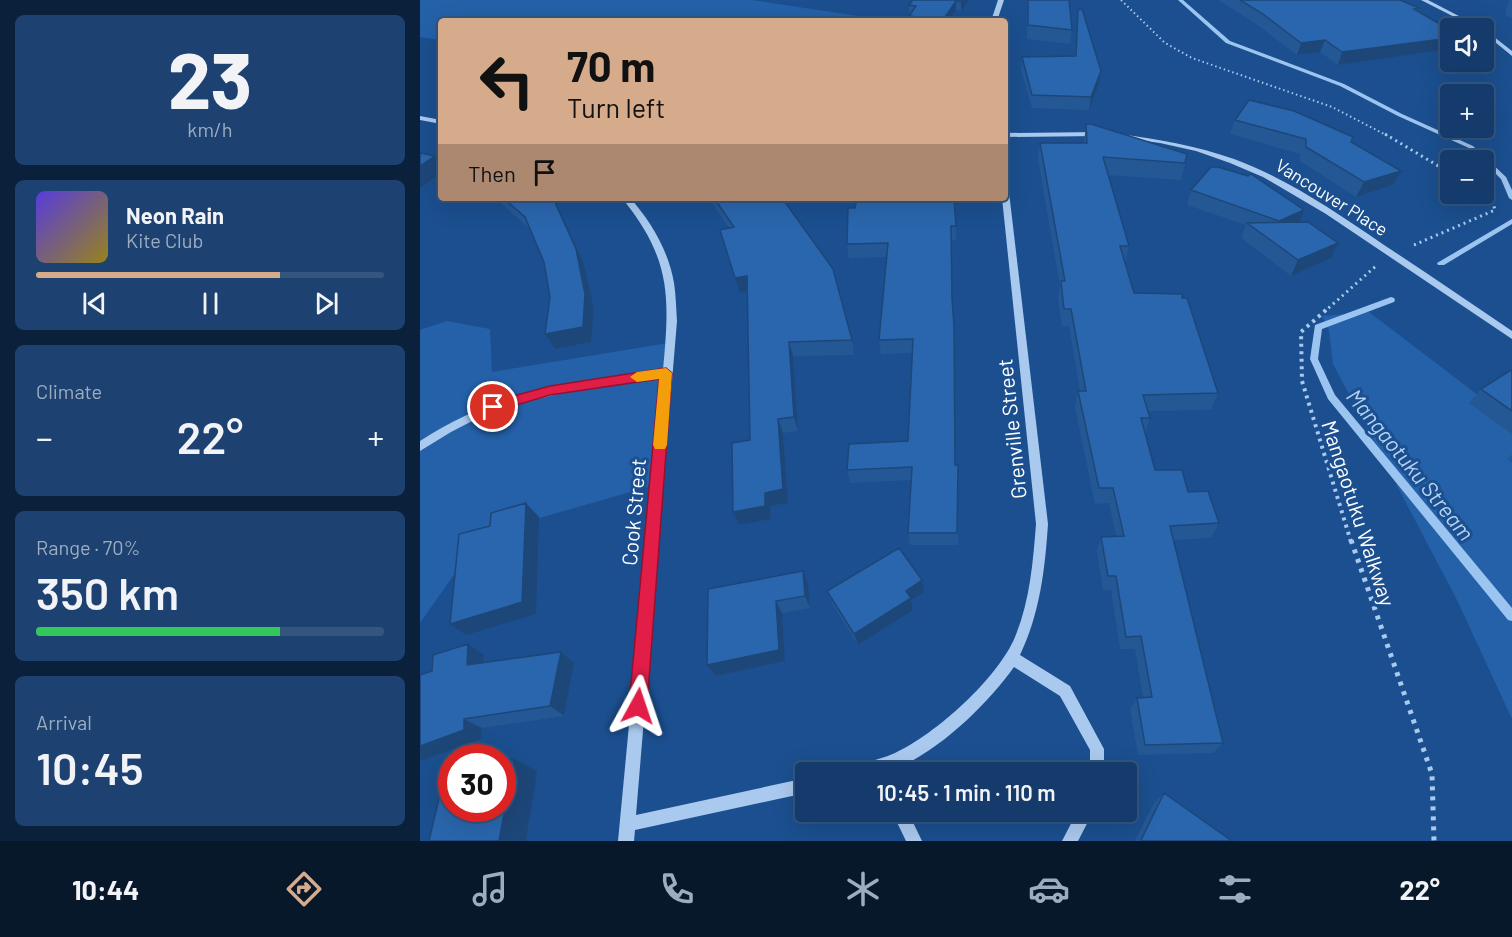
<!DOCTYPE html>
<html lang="en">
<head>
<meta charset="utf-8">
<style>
  :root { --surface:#143b6b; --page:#1d4271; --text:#f1f3f6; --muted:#9dadc1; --line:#33557e; --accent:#d6ab8b }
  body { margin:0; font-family:Barlow,sans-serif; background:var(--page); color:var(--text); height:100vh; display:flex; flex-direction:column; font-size:22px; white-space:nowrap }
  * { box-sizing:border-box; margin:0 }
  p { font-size:20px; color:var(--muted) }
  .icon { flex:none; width:33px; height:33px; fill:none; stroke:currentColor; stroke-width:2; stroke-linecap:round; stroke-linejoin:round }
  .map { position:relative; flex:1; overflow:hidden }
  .side { display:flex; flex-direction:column; gap:15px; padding:15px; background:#0b203b; width:420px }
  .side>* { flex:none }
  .guide { position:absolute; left:18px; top:18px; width:570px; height:183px; border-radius:6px; box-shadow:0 6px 24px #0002,0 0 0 2px var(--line); background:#d6ab8b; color:#111; overflow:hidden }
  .tools { position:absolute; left:1020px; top:18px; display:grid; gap:12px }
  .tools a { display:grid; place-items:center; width:54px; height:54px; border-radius:6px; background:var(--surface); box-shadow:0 6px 24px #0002,0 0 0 2px var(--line); font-size:30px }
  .speed { position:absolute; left:18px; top:744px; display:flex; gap:12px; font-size:30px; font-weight:700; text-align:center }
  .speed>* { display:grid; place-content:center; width:78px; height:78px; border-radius:50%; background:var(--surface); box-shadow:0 6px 24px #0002,0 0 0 2px var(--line); line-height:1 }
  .speed .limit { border:9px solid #d22; background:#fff; color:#111 }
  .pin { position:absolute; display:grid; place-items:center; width:51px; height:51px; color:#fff; margin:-26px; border:3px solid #fff; border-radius:50%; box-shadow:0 2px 6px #0007 }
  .me { position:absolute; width:66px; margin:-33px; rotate:5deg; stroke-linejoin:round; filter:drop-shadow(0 0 4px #0008) }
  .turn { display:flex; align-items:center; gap:21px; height:126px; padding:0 30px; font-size:27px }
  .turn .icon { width:78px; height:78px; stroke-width:2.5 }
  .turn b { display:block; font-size:42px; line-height:51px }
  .then { display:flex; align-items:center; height:57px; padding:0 30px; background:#0003; gap:12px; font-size:22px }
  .big { font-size:45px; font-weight:600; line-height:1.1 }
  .side .card { flex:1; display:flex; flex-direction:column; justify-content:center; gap:9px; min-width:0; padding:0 21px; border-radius:9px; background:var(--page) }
  .side .dial { align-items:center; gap:0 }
  .dial b { font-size:78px; line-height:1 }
  .song { display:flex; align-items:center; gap:18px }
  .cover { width:72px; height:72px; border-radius:9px; background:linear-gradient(135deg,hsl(250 70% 55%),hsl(50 70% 35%)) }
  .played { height:6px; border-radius:3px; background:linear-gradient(90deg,var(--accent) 70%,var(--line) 70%) }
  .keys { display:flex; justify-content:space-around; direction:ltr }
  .heat { display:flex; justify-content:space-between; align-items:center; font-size:33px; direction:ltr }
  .charge { height:9px; border-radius:4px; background:linear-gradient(90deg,#34c759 70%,var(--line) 0) }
  .trip { position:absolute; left:375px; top:762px; width:342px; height:60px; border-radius:6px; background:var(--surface); box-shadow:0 6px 24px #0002,0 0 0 2px var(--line); font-weight:600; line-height:60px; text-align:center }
  .tabs { display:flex; height:96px; justify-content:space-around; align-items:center; background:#08182b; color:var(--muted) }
  .tabs .icon { width:42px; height:42px }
  .tabs .selected { color:var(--accent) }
  .tabs b { font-size:27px; color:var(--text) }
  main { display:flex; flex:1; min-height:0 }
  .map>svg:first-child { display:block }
  .green { fill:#2461a8 }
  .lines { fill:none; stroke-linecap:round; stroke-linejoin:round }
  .stream { fill:#9cc4f0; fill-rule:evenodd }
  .path-far3 { stroke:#a9c9ee; stroke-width:2; stroke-dasharray:1.5 3; stroke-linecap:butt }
  .path-far2 { stroke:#a9c9ee; stroke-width:3; stroke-dasharray:2 4; stroke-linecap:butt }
  .path-far1 { stroke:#a9c9ee; stroke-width:4; stroke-dasharray:3 4.5; stroke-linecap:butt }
  .path { stroke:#a9c9ee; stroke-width:5; stroke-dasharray:4 6; stroke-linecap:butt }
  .minor { fill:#a9c9ee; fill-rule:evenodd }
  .wall { fill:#245895 }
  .shaded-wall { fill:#1d4779 }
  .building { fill:#2a66ad; stroke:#1d4779; stroke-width:1.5 }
  .route { fill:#e11d48; stroke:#92132f; stroke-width:1.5 }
  .slow { fill:#f59e0b }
  .labels { text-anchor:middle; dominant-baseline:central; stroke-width:6; stroke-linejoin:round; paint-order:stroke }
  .far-street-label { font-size:18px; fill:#fff; stroke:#1b4f8f }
  .street-label { font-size:21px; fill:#fff; stroke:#1b4f8f }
  .water-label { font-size:22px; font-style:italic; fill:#b5d3f5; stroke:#1b4f8f }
</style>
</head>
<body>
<main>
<section class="side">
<div class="card dial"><b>23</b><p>km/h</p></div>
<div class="card">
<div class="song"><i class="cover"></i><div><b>Neon Rain</b><p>Kite Club</p></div></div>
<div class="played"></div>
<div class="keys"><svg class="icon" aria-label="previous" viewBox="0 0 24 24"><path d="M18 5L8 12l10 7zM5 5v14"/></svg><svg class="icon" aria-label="pause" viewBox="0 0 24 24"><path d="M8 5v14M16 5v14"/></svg><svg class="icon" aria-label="next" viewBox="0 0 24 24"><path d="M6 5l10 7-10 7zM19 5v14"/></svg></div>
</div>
<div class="card"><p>Climate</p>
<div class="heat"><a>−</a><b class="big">22°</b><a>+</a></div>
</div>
<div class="card"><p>Range · 70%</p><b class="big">350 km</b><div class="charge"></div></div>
<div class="card"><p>Arrival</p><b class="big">10:45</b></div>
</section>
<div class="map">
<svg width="1092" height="841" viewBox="0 0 1092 841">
  <rect width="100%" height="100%" fill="#1b4f8f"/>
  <!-- green -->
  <path class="green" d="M0 0H332L471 21H21V40L0 37Z
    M949 312 1092 421V719L1037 600 913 364 909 331 902 316Z
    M27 321 70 329 72 372 248 343 242 483 95 525 43 562 0 623V330Z"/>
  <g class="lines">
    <!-- stream -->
    <path class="stream" d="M758 0H763L810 41 924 84 982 114 1053 146 1086 177 1092 190V200L1089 198 1081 179 1064 162V160H1062L1049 148 978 116 920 86 806 43Z
      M1092 219V224L1024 265H1018L1017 263Z
      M971 297 974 298 975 300 974 302 902 329 898 359 915 395 1092 608V621L1088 620 908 399 890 359 895 325Z"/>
    <!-- path-far3 -->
    <path class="path-far3" d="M701 0 745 43 772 58 912 107 968 136"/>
    <!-- path-far2 -->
    <path class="path-far2" d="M965 134 1030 173
      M994 245 1075 210 1072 199 1064 193
      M904 312 956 266"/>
    <!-- path-far1 -->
    <path class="path-far1" d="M906 310 881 332 882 381 931 542"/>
    <!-- path -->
    <path class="path" d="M931 540 1012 774 1014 841"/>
    <!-- minor -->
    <path class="minor" d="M578 0H584L577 21H571Z
      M1001 0H1008L1062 28H1056Z
      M1064 29 1092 51V56L1064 33Z
      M0 116 21 120V124L0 120Z
      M585 133 678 132 682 134 678 136 585 137Z
      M699 134C738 139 777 146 814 159 868 179 917 213 964 245 1007 273 1049 302 1092 331V339L906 214 843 177 810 163 776 151 740 143 697 137V135Z
      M585 190 589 192 628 524C625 569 620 613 600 655L650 686 684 749V772H670V750L640 696 594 667C566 706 514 757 466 772 457 775 444 772 434 772L436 767C449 761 462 759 475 753 516 734 578 678 595 637 610 601 613 562 616 524L582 198H585Z
      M202 198H210C231 221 249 252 254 283 256 295 256 308 257 321L216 815 386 778V793L215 830 214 841H198L242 377 150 391 89 406 60 417 31 432 0 451V441C77 391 154 381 243 370 250 295 251 259 202 198Z
      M472 812H488L502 841H486Z
      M657 812H673L658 841H642Z"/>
  </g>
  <!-- wall -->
  <path class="wall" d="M493 0H549L541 11 536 10 528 21H489V5Z
    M607 0H649L652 30 650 44 607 39Z
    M798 0H980L999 8 998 11 1030 30V49L918 65 900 52 877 55 839 26Z
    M1090 0H1092V18L1085 15 1088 4Z
    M658 10 679 84 669 110 612 108 601 70 602 57 655 56Z
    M815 120 931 142 981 171 973 185 936 197 880 161V154L810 134Z
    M666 124 765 163 761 180 688 175 709 246 705 263 714 293 762 298 798 393 791 410 728 411 730 418 725 434 735 470 768 492 799 523 791 538 753 540 803 743 793 753 718 755 710 709 717 698H723L715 649H700L691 590H683L677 551 681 537 696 536 689 503 675 504 655 408 658 391H660L649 326H642L638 298 640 286 618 159 620 143H664Z
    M771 190 879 222 911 258 871 276 821 238 826 225 767 205Z
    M75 198H133L164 264 174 309 171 342 135 349 125 334 130 297 124 262 110 229Z
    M289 198H342L432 340 434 355 373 356 378 431 363 433 368 503 350 506 351 519 319 525 330 440 328 291 320 293 315 278 309 228Z
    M428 208 536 226V240H532V301L535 465H538V545H490L488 533 491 480 430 483 427 470 488 441 492 353 461 354 459 340 467 257 429 258 427 244Z
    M1092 371V434L1049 403 1061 389Z
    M1092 454V463L1087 459Z
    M383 571 388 583 390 608 362 613 365 661 296 676 287 665Z
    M502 580 504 592 491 600 493 610 438 645 412 603 407 591Z
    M141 652 154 663 144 716 62 728 61 739 0 761 64 655V663Z
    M744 793 812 841H715L734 803Z"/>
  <!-- shaded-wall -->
  <path class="shaded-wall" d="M542 0H549L541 11V1Z
    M536 1V10L528 21H523V20Z
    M1030 38V49L918 65 922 52Z
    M905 40 900 52 877 55 881 43Z
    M681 71 679 84 669 110 671 97Z
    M15 156 21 165V173L0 188V166Z
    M981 171 973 185 936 197 944 182Z
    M133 198 137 205 164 264 174 309 171 342 135 349 125 334 163 327Z
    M884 210 878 225 853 235 859 221Z
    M918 243 911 258 871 276 878 260Z
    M327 276 332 291 320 293 315 278Z
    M369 342 373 356 378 431 374 417Z
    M358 419 363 433 368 503 350 506 351 519 319 525 313 512 345 493Z
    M106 503 119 517 116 614 46 635 30 624Z
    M383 571 388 583 390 608 385 596Z
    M502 580 504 592 491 600 493 610 438 645 434 634 486 591Z
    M356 601 362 613 365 661 296 676 287 665Z
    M48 644 64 655 63 676 47 665Z
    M141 652 154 663 144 716 130 706Z
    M44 719 62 728 61 739 0 761V746Z
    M94 759 117 771 106 841H79Z"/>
  <!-- building -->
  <path class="building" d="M493 0H542L541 1H536L523 20 489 16 496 6 489 5Z
    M608 0H649L652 30 608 25Z
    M820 0H980L999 8 994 9 1030 30V38L922 52 905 40 881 43 843 14Z
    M662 9 681 71 671 97 612 95 602 57 656 56 658 10Z
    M829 100 874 111 933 137 931 142 981 171 944 182 886 147V139L815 120Z
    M666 124H671L767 154 765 163 683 157 709 246H700L714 293 762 294V298H767L798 393 723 395 730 418H721L735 470H762L768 492 788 491 799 523 750 526 803 743 725 745 717 698 732 697 721 636 706 637 696 576H688L681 537 704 536 693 488H679L658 391H666L651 309H644L641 281H645L620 143H667Z
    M0 153 15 156 0 166Z
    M791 167H798L828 176 831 174 884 210 859 221 771 190Z
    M83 198H133L156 249 165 294 163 327 125 334 130 297 124 262 105 217Z
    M294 198H342L345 202 358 198H362L413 269 432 340 369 342 374 417 358 419 363 489 345 493V506L313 512 312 443 330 440 327 276 315 278 300 230 314 227Z
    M437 198H534L536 226H531L532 298 534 326 535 465H538L537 533H488L492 467 427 470 429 444 488 441 493 339 459 340 468 243 427 244 428 208H435Z
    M888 222 918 243 878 260 827 223Z
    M1091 370 1092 371V411L1061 389Z
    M106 503 102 602 30 624 39 534 70 526 71 513Z
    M479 548 502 580 486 591 491 598 434 634 407 591Z
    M383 571 385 596 356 601 359 650 287 665 288 589Z
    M48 644 47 665 141 652 130 706 44 719V730L0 746V675L12 671 13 655Z
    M94 759 79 841H9L21 790 32 787V808H82V762Z
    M744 793 812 841H723L721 840Z"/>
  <!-- route -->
  <path class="route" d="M246 368 252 373 227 706 224 712 218 715 212 712 209 706 239 379 130 395 73 412 66 407 68 403 130 386Z"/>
  <!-- slow -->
  <path class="slow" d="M246 368 252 373 247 445 245 449H235L233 445 239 379 217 382 210 377 217 372Z"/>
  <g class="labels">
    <!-- far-street labels -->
    <g class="far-street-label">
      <text transform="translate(912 197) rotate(32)">Vancouver Place</text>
    </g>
    <!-- street labels -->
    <g class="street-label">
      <text transform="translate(591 429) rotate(-96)">Grenville Street</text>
      <text transform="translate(213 512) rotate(-85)">Cook Street</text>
      <text transform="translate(939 513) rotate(72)">Mangaotuku Walkway</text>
    </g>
    <!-- water labels -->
    <g class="water-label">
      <text transform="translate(991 464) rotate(51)">Mangaotuku Stream</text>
    </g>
  </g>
</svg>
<div class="tools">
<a><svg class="icon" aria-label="sound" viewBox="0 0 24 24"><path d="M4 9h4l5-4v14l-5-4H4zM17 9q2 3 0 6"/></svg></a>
<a>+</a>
<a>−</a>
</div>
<div class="speed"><div class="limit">30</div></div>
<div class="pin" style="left:73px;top:407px;background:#d93025"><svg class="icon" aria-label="arrive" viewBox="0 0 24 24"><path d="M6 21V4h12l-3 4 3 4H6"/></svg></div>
<svg class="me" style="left:218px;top:706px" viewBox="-20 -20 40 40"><path d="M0-17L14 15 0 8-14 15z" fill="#e11d48" stroke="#fff" stroke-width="4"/></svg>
<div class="trip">10:45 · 1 min · 110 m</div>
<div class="guide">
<div class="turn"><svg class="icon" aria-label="left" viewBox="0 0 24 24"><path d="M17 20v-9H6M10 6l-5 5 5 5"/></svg><div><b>70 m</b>Turn left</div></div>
<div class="then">Then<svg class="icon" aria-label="arrive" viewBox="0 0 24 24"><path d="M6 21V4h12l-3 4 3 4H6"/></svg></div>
</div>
</div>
</main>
<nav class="tabs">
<b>10:44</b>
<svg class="icon selected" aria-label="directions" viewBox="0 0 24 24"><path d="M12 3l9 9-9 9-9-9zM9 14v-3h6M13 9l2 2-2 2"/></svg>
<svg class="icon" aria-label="music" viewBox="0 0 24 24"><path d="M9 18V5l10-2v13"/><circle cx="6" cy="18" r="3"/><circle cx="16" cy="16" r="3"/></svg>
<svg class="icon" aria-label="phone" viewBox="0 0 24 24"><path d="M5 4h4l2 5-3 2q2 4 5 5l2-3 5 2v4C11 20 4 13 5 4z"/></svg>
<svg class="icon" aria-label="climate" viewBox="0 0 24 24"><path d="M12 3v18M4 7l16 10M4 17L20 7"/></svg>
<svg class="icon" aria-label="car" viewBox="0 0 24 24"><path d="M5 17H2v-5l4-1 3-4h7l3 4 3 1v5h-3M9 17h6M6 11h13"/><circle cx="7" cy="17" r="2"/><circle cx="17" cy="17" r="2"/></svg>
<svg class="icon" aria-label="filters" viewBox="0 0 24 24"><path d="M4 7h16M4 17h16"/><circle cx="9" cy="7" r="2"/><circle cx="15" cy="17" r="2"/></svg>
<b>22°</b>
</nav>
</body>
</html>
